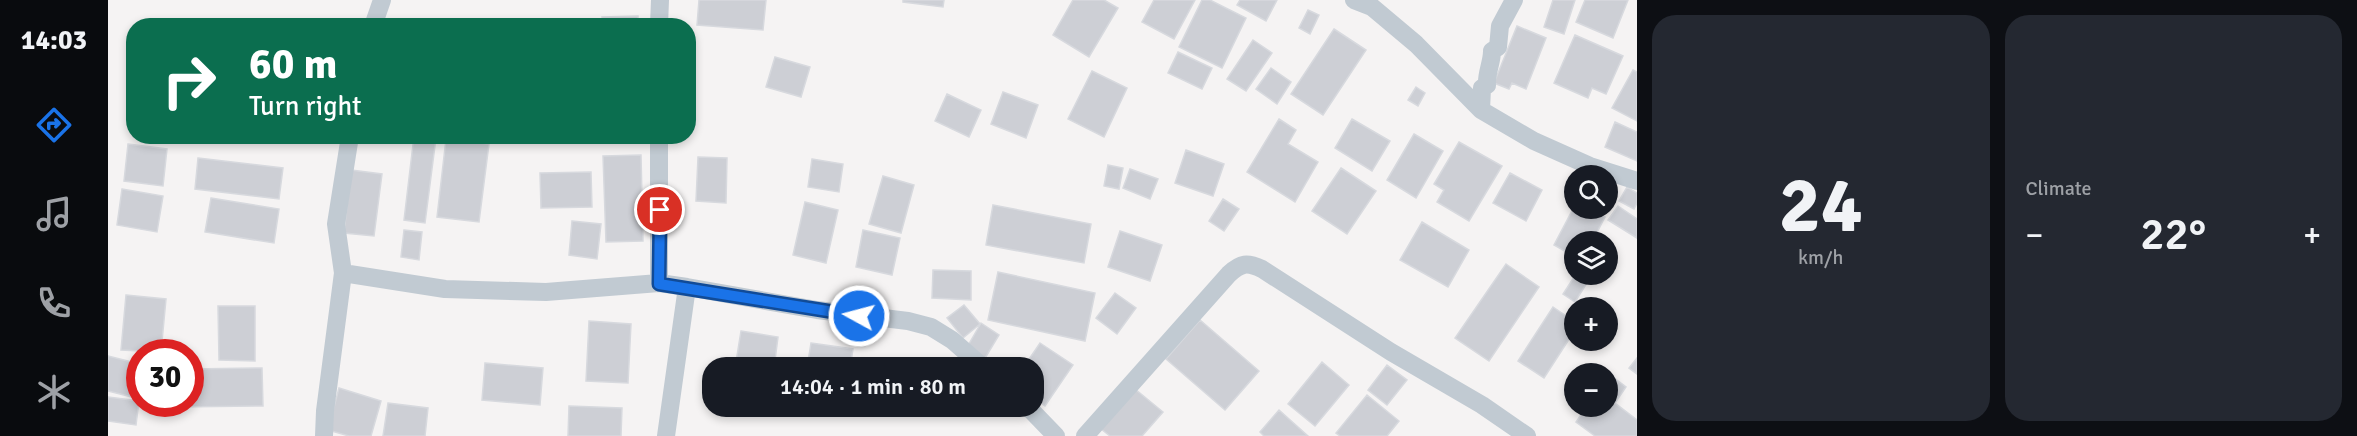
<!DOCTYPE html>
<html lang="en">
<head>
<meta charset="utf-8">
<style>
  :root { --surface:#171b24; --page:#242831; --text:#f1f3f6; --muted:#9ea1a6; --accent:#1a73e8 }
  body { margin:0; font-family:Signika,sans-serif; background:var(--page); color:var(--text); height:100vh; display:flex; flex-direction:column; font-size:22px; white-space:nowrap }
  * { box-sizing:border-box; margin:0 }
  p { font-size:20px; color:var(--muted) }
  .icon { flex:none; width:33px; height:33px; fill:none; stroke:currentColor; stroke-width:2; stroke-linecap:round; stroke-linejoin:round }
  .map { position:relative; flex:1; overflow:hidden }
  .side { display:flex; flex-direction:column; gap:15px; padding:15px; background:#0d0f14; width:720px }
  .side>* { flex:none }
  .banner { position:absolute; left:18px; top:18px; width:570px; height:126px; border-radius:24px; box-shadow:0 3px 9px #0003; background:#0b6e4f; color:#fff; overflow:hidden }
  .fabs { position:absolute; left:1456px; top:165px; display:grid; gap:12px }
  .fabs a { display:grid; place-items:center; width:54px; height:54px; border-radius:50%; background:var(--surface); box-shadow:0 3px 9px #0003; font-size:30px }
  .speed { position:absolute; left:18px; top:339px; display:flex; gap:12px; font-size:30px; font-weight:700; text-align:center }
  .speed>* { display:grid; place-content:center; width:78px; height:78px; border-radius:50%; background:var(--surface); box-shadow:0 3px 9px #0003; line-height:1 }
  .speed .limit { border:9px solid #d22; background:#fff; color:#111 }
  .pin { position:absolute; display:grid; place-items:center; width:51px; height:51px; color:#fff; margin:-26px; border:3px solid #fff; border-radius:50%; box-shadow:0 2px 6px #0007 }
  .me { position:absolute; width:66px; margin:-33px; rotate:277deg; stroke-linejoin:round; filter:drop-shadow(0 0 4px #0008) }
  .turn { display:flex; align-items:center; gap:21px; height:126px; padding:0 24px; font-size:27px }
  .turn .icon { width:78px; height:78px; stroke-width:2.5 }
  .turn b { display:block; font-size:42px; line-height:51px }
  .big { font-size:45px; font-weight:600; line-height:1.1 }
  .side .card { flex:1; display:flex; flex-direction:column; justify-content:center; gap:9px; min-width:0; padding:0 21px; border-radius:24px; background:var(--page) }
  .side .dial { align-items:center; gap:0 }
  .dial b { font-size:78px; line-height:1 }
  .heat { display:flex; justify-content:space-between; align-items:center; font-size:33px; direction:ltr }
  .side .tiles { flex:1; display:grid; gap:15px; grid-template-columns:repeat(2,1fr) }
  .trip { position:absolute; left:594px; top:357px; width:342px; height:60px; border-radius:24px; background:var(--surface); box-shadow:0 3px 9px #0003; font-weight:600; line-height:60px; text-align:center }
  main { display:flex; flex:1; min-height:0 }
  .menu { display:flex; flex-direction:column; width:108px; justify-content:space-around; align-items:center; background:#090b0e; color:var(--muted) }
  .menu .icon { width:42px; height:42px }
  .menu .current { color:var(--accent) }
  .menu b { font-size:27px; color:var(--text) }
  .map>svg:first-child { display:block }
  .building { fill:#cdcfd5; stroke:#d7d9de; stroke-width:1.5 }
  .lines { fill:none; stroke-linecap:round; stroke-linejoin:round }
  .street { stroke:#c1cad2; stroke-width:18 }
  .route-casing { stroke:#114b97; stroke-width:15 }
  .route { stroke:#1a73e8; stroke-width:10 }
</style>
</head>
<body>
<main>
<nav class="menu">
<b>14:03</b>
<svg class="icon current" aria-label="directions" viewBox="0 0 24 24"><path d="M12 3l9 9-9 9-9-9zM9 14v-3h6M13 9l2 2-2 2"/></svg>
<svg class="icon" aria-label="music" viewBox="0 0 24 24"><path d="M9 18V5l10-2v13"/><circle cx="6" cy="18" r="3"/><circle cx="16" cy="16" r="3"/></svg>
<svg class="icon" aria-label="phone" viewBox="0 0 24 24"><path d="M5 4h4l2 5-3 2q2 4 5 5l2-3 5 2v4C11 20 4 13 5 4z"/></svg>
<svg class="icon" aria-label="climate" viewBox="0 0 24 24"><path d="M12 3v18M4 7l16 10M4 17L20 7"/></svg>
</nav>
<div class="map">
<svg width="1529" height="436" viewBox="0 0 1529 436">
  <rect width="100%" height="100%" fill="#f5f3f3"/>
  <!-- building -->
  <path class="building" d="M591 0H658L655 30 589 25Z
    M795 0H836L835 7 795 2Z
    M965 0H996L1010 8 981 57 945 35Z
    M1046 0H1087L1066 39 1034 22Z
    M1094 0H1102L1138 18 1114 68 1071 47Z
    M1132 0H1169L1158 21 1129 5Z
    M1445 0H1467L1456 34 1436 27Z
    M1477 0H1520L1505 38 1468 22Z
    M1200 10 1211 15 1202 34 1191 28Z
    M530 16V26H495L494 17Z
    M1409 26 1438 38 1418 89 1404 83 1401 89 1386 83Z
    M1226 29 1258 50 1215 115 1183 94Z
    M1467 35 1515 56 1498 94 1484 88 1480 98 1446 83Z
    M1145 40 1164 53 1138 91 1119 79Z
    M1070 52 1104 68 1094 89 1060 73Z
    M667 57 702 67 693 97 658 87Z
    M1163 68 1183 82 1169 104 1148 89Z
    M1525 70 1529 72V121L1504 108Z
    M984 71 1019 88 996 137 960 119Z
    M1308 87 1317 93 1310 106 1300 100Z
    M895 92 930 105 918 138 883 124Z
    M839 94 873 110 861 137 827 121Z
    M1171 119 1188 130 1180 144 1210 162 1187 202 1139 172Z
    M1244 119 1282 141 1264 171 1227 148Z
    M1507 122 1529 132V161L1497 147Z
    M1306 134 1335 151 1308 198 1279 180Z
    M306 136 328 138 317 223 296 220Z
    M338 139 381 144 371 222 329 217Z
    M1351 142 1394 166 1361 221 1329 202 1336 190 1326 184Z
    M20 144 59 149 55 186 16 181Z
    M1078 150 1116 164 1105 196 1067 183Z
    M533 155 535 241 498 242 495 156Z
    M590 157 619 158 618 203 588 201Z
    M90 158 175 168 171 199 87 189Z
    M704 159 735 164 731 192 700 187Z
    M1000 165 1015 168 1011 189 996 186Z
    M1233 168 1268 191 1239 234 1204 211Z
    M1022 169 1050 179 1042 199 1015 188Z
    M243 170 274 174 266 236 236 233Z
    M483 172 484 207 433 208 432 173Z
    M1402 173 1434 190 1418 221 1385 203Z
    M775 176 806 185 793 233 761 224Z
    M1519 187 1529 193V203L1526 209 1511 201Z
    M14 189 55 196 49 232 9 225Z
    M103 198 171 209 166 243 97 232Z
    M1115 199 1131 209 1116 231 1101 221Z
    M697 202 730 210 718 263 685 255Z
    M885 205 983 224 976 263 878 245Z
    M1467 205V208H1483L1497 217 1484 242H1467V257L1446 245Z
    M1510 206 1529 219V238L1500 220Z
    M464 221 493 224 489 259 461 255Z
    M1314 222 1361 250 1340 287 1292 260Z
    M296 230 314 232 311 260 293 257Z
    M755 230 792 238 784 275 748 267Z
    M1012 231 1054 245 1042 281 1000 267Z
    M1398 264 1431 287 1381 361 1347 338Z
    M825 270 863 271V300L824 298Z
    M890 272 987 293 977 341 880 320Z
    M1468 274 1484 275 1467 302 1455 294Z
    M1007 293 1028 308 1009 334 988 318Z
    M18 295 58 299 53 352 13 350Z
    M856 305 872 324 855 338 839 318Z
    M110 306H147V361L111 360Z
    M1445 307 1467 322V330L1436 378 1410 361Z
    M1092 320 1151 371 1117 410 1058 359Z
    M481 321 523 324 520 383 478 381Z
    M873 323 891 335 876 360 858 349Z
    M633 331 670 337 666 368H627Z
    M703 343 745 349 742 368H699Z
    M932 343 965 365 937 406 926 398V368H915Z
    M0 356 32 364 24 397 0 391Z
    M1529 358V374L1521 368Z
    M1214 362 1241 385 1207 426 1180 404Z
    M377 363 435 368 432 405 374 400Z
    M1279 365 1299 380 1279 405 1260 390Z
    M154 368 155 406 67 407V404H82V369Z
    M1497 371 1518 387 1507 403 1529 420V436H1487L1468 422 1479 406H1500V374H1495Z
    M231 388 273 401 263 436H241L220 430Z
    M1027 389 1055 412 1034 436H1002L993 429Z
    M1259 395 1291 421 1279 436H1232L1228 433Z
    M0 397 31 401 28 425 0 421Z
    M280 403 320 408 317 436H275Z
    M461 406 514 408 513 436H460Z
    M623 406H660L659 412Z
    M1171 410 1200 436H1156L1152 432Z"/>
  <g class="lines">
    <!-- street -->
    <path class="street" d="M1246 0 1264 7 1308 44 1373 110 1426 141 1482 166 1529 181
      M265 26 274 0
      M551 26 552 0
      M1373 110 1374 88 1379 85C1378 73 1384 63 1384 51L1390 47 1392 26 1406 0
      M235 273 337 289 438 292 551 283 579 287 709 310 800 321 823 327 844 340 876 368
      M551 283V136
      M919 406 948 436
      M216 436 217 411 235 273 228 224 242 136
      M558 436 579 287
      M977 436 1121 274C1133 263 1139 262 1154 269L1283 352 1374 405 1419 436"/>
  </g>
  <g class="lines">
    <defs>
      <path id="route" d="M552 210 551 284 751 316"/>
    </defs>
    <!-- route casing -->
    <use href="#route" class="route-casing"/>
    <!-- route -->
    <use href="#route" class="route"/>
  </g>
</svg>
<div class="fabs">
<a><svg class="icon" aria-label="search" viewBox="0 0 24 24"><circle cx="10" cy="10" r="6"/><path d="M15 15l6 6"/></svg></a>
<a><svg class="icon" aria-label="layers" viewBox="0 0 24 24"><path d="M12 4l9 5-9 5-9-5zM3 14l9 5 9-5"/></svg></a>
<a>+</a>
<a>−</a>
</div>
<div class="speed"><div class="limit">30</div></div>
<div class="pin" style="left:552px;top:210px;background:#d93025"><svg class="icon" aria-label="arrive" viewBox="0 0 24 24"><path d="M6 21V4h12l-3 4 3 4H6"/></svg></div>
<svg class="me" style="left:751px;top:316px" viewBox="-20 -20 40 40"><circle r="17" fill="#1a73e8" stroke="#fff" stroke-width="3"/><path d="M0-11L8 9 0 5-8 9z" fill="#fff"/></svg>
<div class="trip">14:04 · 1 min · 80 m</div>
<div class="banner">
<div class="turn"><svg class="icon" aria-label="right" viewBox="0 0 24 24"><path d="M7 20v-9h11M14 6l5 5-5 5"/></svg><div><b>60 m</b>Turn right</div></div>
</div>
</div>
<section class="side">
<div class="tiles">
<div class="card dial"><b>24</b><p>km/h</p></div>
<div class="card"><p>Climate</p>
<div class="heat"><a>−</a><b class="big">22°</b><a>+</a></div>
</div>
</div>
</section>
</main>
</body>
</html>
